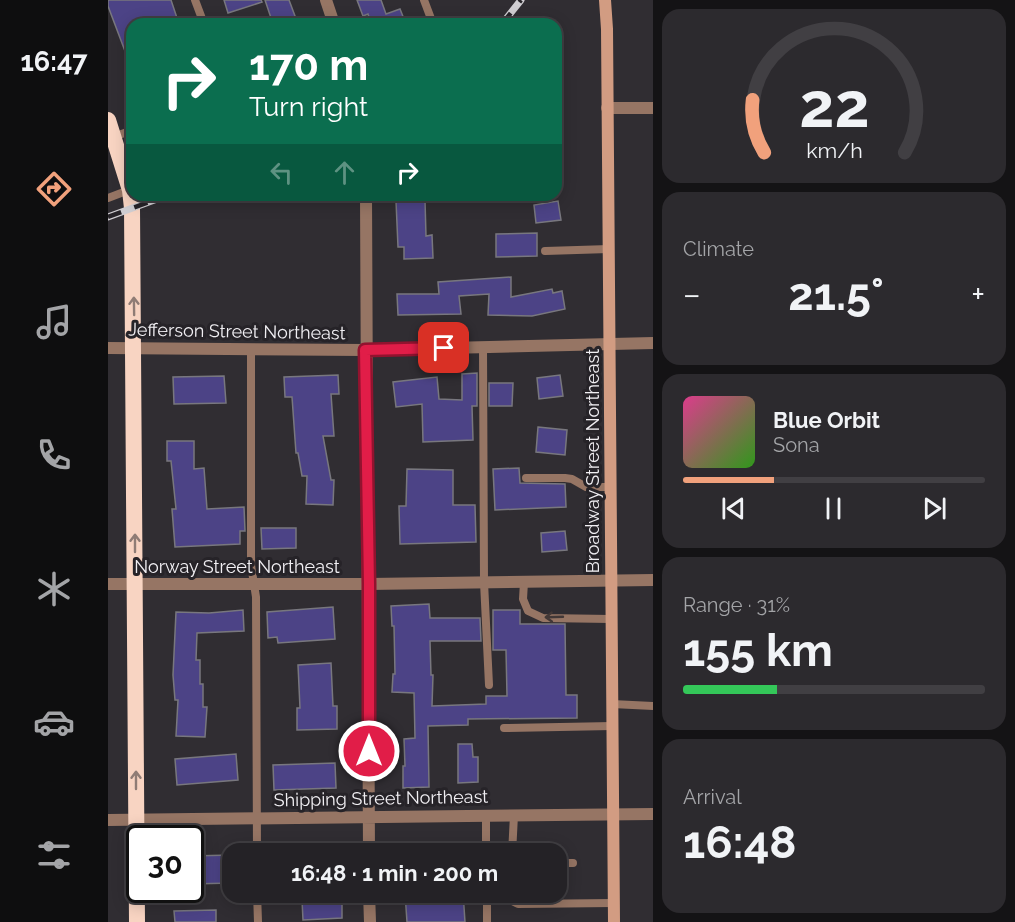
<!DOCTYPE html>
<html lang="en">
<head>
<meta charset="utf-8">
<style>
  :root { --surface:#242226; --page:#2c2a2e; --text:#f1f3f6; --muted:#a3a4a7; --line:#413f43; --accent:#f1a17c }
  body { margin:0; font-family:Raleway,sans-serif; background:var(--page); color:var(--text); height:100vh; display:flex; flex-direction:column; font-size:22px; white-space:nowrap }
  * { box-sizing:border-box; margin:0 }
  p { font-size:20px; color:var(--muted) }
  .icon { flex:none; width:33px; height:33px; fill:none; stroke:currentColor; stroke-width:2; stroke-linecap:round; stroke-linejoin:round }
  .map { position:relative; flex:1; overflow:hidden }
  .details { display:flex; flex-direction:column; gap:9px; padding:9px; background:#141315; width:362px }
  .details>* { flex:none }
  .guide { position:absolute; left:18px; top:18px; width:436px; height:183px; border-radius:18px; box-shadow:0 3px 15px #0003,0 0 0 2px var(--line); background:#0b6e4f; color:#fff; overflow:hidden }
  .speed { position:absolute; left:18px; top:825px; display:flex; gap:12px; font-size:30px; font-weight:700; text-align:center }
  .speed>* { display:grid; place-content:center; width:78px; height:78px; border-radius:50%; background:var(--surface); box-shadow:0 3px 15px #0003,0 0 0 2px var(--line); line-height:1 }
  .speed .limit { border:3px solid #111; border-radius:9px; background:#fff; color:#111 }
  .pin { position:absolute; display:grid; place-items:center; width:51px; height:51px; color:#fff; margin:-26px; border-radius:12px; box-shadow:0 3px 9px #0006 }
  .me { position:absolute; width:66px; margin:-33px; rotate:0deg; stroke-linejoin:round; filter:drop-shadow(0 0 4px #0008) }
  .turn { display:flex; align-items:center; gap:21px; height:126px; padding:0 24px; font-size:27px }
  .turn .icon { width:78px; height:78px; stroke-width:2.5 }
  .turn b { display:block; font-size:42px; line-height:51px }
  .lanes { display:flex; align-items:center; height:57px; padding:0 24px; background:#0003; justify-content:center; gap:30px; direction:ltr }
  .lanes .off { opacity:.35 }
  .big { font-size:45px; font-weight:700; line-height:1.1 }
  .details .tile { flex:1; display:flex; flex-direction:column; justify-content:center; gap:9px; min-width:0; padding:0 21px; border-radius:18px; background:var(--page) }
  .details .dial { align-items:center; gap:0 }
  .dial svg { height:156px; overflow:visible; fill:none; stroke:var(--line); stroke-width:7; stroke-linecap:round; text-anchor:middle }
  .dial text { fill:var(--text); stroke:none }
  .song { display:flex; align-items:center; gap:18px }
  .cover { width:72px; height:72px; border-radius:9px; background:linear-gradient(135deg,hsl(330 70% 55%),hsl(110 70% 35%)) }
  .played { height:6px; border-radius:3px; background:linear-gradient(90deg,var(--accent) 30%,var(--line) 30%) }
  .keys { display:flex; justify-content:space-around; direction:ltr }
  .heat { display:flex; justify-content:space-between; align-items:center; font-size:33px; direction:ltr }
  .charge { height:9px; border-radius:4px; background:linear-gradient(90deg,#34c759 31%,var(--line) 0) }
  .trip { position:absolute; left:114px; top:843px; width:345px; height:60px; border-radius:18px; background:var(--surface); box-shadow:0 3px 15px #0003,0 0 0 2px var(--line); font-weight:700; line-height:60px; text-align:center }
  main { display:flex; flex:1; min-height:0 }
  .tabs { display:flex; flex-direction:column; width:108px; justify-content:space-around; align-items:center; background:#0e0e0f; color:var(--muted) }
  .tabs .icon { width:42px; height:42px }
  .tabs .selected { color:var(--accent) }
  .tabs b { font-size:27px; color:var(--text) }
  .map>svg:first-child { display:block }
  .building { fill:#4c4386; stroke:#78777e; stroke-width:1.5 }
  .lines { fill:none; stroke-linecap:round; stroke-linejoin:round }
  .service { stroke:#967564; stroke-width:8 }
  .minor { stroke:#967564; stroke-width:12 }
  .secondary { stroke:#d29c82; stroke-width:12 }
  .trunk { stroke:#f8d4c2; stroke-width:16 }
  .rail-casing { stroke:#d0ced2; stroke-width:7 }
  .rail { stroke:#262328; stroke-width:4.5; stroke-dasharray:14; stroke-linecap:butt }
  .oneway { stroke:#8f7c75 }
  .oneway2 { stroke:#423837 }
  .route-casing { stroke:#92132f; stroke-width:15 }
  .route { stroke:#e11d48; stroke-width:10 }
  .labels { text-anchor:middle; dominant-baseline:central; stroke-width:6; stroke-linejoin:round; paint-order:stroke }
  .street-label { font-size:18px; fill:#f1eff3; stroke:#262328 }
</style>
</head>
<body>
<main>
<nav class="tabs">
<b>16:47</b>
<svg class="icon selected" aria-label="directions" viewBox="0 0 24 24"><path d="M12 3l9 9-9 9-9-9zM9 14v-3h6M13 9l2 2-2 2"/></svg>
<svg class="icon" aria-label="music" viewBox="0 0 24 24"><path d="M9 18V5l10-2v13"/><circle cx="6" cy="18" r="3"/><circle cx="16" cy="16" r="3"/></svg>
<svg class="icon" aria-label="phone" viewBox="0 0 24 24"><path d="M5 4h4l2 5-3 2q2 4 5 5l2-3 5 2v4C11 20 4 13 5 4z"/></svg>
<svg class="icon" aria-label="climate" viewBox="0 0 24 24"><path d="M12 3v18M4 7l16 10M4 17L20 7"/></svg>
<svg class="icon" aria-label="car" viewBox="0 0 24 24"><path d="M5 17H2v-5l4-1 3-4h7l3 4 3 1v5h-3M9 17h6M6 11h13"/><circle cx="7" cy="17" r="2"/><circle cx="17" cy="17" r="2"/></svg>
<svg class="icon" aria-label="filters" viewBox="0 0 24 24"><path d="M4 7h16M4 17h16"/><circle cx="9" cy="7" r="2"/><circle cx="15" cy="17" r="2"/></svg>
</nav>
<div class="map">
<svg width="546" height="922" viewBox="0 0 546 922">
  <rect width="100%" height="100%" fill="#302d32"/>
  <!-- building -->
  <path class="building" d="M0 0H63L71 24H24L23 67 0 6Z
    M116 0H153L154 2 120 13Z
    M157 0H181L190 24H165Z
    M249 0H273L278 14 292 9 298 24H255L262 20 260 14 255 16Z
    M317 200 318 236 324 235 325 258 296 259V247H290L288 201Z
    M450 201 453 220 428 223 426 205Z
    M429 233V256L388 257V234Z
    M403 277V297L444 289 445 293 454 291 457 309 424 316 380 315 381 294 351 296 353 314 290 315 289 294H331L330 282Z
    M369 373V406H364L365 440 315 442 314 404 288 407 285 382 329 377 331 399 354 400V374Z
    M230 375 231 394H223L226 436H215L223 480H226L225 505 198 504 199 476H194L190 453H188L184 397H177L176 377Z
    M452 375 455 396 431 399 429 378Z
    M116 376 118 403 66 404 65 377Z
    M381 383H405L404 406H381Z
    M430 427 459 430 457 455 428 452Z
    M59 441H86V469L96 468 99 509 136 507 137 531H132V544L67 547 64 509H68L63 461H59Z
    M411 468 412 483 457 484 458 507 387 510 385 469Z
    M299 469 345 470V505H367L368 542 292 544 291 506H298Z
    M153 528H188V548L154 549Z
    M457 531 459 550 434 552 433 533Z
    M321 604 322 618H372L373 641H322L323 675H325L324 706 378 704V696H399L398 650H385V610H412V624H457L458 695H469V718L360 719V725L320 726 321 787 295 788V766H297L296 739 307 738 306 693 284 692 285 674H287L286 626H284L283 606Z
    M225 607 227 639 170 643 169 637 160 638 159 612Z
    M135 610 136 631 89 633 88 660H92V684H95V707H99L97 737 68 736 70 700H67L65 675 68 612 101 613Z
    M223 663 225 706H229V729L189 730V708H192L190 665Z
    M350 744H364L365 757H370V782L350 783Z
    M128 754 130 780 69 785 67 759Z
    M227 763 228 788 166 790 165 765Z
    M124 855V883L82 884V856Z
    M355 892 357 922H299L297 893Z
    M234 899V918L195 920 194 900Z
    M108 910V922H67L66 911Z"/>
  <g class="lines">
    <!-- service -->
    <path class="service" d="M87 0 96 24
      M316 0 325 24
      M6 137 24 130
      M0 198 21 190
      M437 251 501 249
      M375 347 376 582 381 685
      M143 349V565L148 597 149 854
      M418 478H457L464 479 478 487H503
      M416 582 415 599 420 611 435 618 503 619
      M504 704 546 706
      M396 728 504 726
      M378 815V854
      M404 854 406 815
      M448 863H465
      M149 892 150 922
      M379 892V922
      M402 892 404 901 410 904 505 903"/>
    <!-- minor -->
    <path class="minor" d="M218 0 226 24
      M499 108H546
      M258 195 261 854
      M0 348 257 350 546 343
      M0 584H261L546 580
      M0 820 546 814
      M261 892 262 922"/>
    <!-- secondary -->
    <path class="secondary" d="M497 0 499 29 506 922"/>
    <!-- trunk -->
    <path class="trunk" d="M0 120 22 190 24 208 29 922"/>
    <defs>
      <path id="rail" d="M394 24 413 0
        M0 217 60 195"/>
    </defs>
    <!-- rail casing -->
    <use href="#rail" class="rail-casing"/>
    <!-- rail -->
    <use href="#rail" class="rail"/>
  </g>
  <!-- one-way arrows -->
  <defs><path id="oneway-shaft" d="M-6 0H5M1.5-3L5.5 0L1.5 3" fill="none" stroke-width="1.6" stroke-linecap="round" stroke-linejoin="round" transform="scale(1.5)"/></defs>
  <g class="oneway">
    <use href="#oneway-shaft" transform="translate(26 306) rotate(-91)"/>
    <use href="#oneway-shaft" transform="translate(27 543) rotate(-90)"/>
    <use href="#oneway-shaft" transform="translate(28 780) rotate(-90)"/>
  </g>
  <use class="oneway2" href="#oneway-shaft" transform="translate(446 617) rotate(178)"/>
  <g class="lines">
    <defs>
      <path id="route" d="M261 751V584L257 350 336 348"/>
    </defs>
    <!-- route casing -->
    <use href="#route" class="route-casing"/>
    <!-- route -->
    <use href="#route" class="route"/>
  </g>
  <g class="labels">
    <!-- street labels -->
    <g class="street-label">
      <text transform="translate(129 331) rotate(1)">Jefferson Street Northeast</text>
      <text transform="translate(484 461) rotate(-90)">Broadway Street Northeast</text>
      <text x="129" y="566">Norway Street Northeast</text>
      <text transform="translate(273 798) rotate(-1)">Shipping Street Northeast</text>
    </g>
  </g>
</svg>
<div class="speed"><div class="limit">30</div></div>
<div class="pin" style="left:336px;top:348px;background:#d93025"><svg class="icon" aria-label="arrive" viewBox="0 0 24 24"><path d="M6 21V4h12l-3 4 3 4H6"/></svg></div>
<svg class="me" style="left:261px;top:751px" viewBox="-20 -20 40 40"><circle r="17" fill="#e11d48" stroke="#fff" stroke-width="3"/><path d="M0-11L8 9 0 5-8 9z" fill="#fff"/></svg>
<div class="trip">16:48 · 1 min · 200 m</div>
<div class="guide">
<div class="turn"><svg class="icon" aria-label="right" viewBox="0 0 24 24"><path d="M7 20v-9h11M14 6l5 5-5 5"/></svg><div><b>170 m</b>Turn right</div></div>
<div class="lanes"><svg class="icon off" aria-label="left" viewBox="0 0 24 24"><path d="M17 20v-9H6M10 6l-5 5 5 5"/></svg><svg class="icon off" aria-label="ahead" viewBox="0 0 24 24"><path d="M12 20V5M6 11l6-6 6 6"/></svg><svg class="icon" aria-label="right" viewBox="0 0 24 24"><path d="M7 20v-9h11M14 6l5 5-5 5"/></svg></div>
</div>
</div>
<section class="details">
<div class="tile dial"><svg viewBox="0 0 100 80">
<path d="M14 69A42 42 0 1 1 86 69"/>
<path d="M14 69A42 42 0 0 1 8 42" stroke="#f1a17c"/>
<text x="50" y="56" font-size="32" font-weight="700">22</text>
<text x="50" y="72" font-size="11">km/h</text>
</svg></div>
<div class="tile"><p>Climate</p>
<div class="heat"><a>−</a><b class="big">21.5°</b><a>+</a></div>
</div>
<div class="tile">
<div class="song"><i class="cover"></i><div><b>Blue Orbit</b><p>Sona</p></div></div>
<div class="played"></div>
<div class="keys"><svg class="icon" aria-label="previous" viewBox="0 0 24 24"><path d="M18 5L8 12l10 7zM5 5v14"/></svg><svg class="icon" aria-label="pause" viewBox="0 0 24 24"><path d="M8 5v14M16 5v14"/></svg><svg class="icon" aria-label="next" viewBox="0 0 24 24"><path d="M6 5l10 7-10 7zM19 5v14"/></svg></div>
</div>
<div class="tile"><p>Range · 31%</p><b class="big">155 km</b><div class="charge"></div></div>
<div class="tile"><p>Arrival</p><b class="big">16:48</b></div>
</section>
</main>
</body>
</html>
